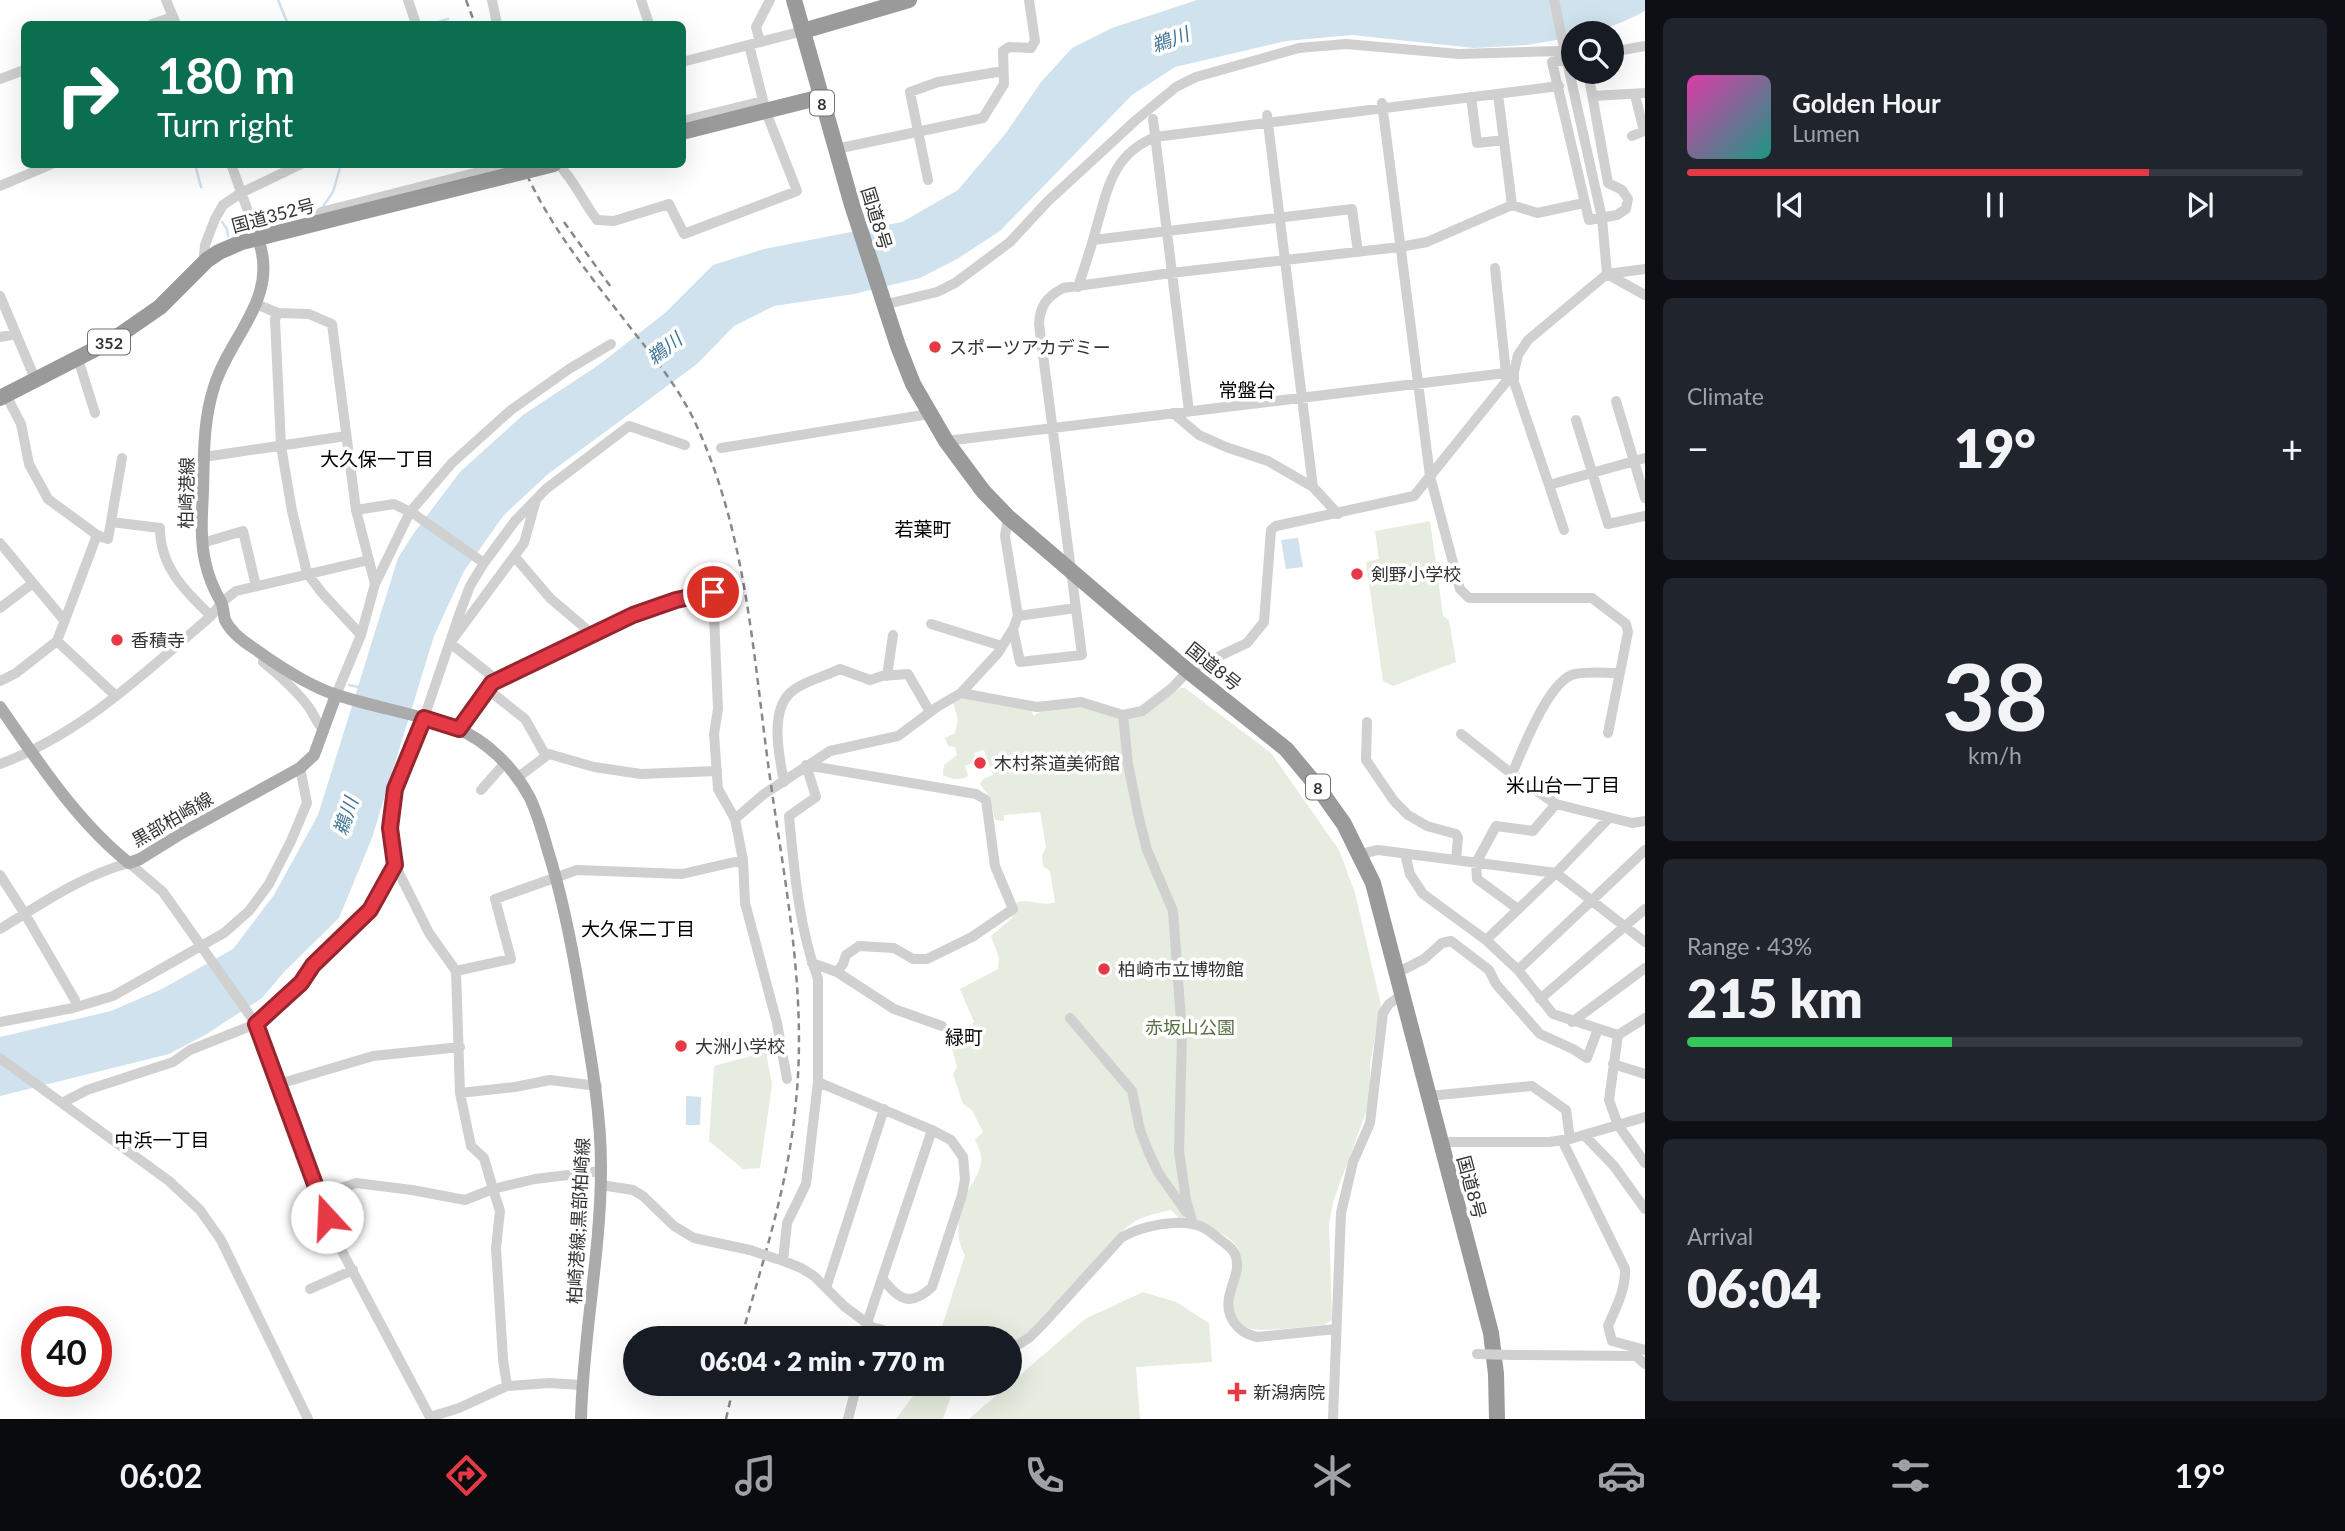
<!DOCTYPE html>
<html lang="en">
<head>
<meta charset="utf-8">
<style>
  :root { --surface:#171b24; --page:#20242c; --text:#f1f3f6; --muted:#9ea1a6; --line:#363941; --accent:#e63946 }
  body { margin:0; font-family:Lato,"Noto Sans JP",sans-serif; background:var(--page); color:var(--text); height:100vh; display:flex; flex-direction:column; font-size:26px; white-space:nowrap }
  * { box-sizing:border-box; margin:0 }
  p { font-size:23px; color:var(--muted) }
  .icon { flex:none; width:38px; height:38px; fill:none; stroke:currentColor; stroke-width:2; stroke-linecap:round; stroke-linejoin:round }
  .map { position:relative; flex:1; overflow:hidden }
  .sheet { display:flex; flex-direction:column; gap:18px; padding:18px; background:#0d0f14; width:700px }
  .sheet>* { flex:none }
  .hud { position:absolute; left:21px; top:21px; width:665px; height:147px; border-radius:10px; box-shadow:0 7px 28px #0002; background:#0b6e4f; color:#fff; overflow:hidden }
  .buttons { position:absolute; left:1561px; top:21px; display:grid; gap:14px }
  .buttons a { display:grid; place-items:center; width:63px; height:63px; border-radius:50%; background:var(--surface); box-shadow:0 7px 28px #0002; font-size:35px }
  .speed { position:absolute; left:21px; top:1306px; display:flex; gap:14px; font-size:35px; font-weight:700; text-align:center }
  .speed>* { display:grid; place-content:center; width:91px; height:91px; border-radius:50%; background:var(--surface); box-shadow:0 7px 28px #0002; line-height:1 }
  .speed .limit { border:10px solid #d22; background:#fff; color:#111 }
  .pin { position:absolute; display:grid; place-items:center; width:60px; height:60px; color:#fff; margin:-30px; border:4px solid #fff; border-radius:50%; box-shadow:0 2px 7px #0007 }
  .me { position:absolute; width:77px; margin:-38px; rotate:340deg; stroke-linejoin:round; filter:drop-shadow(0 0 5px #0008) }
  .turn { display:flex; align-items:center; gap:24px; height:147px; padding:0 21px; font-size:32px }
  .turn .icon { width:91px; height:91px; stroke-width:2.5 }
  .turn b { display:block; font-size:49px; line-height:60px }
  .big { font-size:52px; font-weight:800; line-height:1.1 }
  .sheet .card { flex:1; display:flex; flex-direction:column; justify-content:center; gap:10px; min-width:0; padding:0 24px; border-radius:10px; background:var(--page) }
  .sheet .dial { align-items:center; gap:0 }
  .dial b { font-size:91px; line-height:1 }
  .song { display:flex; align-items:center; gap:21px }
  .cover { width:84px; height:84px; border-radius:10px; background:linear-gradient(135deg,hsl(320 70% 55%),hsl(170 70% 35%)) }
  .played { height:7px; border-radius:4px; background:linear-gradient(90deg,var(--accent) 75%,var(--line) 75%) }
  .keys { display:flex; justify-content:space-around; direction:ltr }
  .heat { display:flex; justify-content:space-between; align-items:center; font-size:38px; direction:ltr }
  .charge { height:10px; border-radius:5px; background:linear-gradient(90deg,#34c759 43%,var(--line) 0) }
  .trip { position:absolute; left:623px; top:1326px; width:399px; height:70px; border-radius:35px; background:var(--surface); box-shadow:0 7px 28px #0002; font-weight:800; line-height:70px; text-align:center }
  .menu { display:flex; height:112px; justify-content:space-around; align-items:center; background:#090b0e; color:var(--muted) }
  .menu .icon { width:49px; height:49px }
  .menu .selected { color:var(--accent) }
  .menu b { font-size:32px; color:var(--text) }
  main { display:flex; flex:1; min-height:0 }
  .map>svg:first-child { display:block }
  .green { fill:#e6ecdf }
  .water { fill:#cfe2ee }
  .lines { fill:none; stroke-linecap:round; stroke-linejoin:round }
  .stream { stroke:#cfe2ee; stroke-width:2.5 }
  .minor { stroke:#d0d0d0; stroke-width:10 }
  .major { stroke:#ababab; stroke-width:12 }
  .highway { stroke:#9a9a9a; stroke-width:16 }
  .rail { stroke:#888; stroke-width:2.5; stroke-dasharray:7 5; stroke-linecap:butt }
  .minor-bridge { stroke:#d0d0d0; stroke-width:10 }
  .highway-bridge { stroke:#9a9a9a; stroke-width:16 }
  .route-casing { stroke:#96252e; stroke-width:18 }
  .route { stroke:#e63946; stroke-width:12 }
  .poi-dot { fill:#e63946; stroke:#fff; stroke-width:2.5 }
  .labels { text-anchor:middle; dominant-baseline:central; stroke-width:7; stroke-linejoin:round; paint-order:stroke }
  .shield { fill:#fff; stroke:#707070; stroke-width:2 }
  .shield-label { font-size:16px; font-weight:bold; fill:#333 }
  .street-label { font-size:18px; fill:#333; stroke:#fff }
  .poi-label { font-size:18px; fill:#333; stroke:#fff; text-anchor:start }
  .park-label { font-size:18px; fill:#56703f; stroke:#fff }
  .water-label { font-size:19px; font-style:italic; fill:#3f7597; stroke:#fff }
  .neighbourhood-label { font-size:19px; fill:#000; stroke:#fff }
</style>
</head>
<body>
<main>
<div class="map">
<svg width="1645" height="1419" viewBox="0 0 1645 1419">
  <rect width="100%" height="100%" fill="#fff"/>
  <!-- green -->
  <path class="green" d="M1430 521 1443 616 1449 620 1456 662 1393 686 1383 681 1366 562 1379 559 1375 531Z
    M1181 688H1185L1271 753 1339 850 1355 893 1381 1005 1370 1064V1090L1366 1112 1333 1202 1329 1223 1332 1320 1324 1325C1308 1326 1261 1333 1248 1328 1214 1315 1249 1276 1239 1250 1236 1241 1223 1234 1215 1230 1201 1221 1197 1217 1180 1219L1171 1210C1160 1213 1144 1215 1134 1222 1112 1236 1099 1258 1082 1277 1061 1301 1038 1329 1010 1344V1339H938L965 1255C953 1234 959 1212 968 1191 973 1181 980 1173 981 1161 982 1154 978 1146 975 1140L983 1132 972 1110 963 1104 953 1074 957 1067 950 1041 974 1022 960 989 998 969 999 958 991 936 1013 917 1012 916 1017 902C1032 899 1044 907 1055 902L1050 871 1043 866 1042 856 1046 847 1040 812 1004 815V821L995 820 990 797 980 784 983 779 993 775 984 750 974 753 977 761 965 766 968 776C962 781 949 779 943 775L944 765 957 755 955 747 948 746 945 738 955 733 958 720 953 702 965 697 1030 709 1034 716C1055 697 1117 711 1144 714Z
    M766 1052 772 1085 760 1168 743 1169 709 1141 714 1066Z
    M1143 1292 1176 1302 1209 1323 1212 1362 1136 1367 1140 1419H969L1085 1319Z
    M922 1384H951L954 1387 943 1419H896Z"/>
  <!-- water -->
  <path class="water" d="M1197 0H1645V11C1622 23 1600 33 1573 33V37L1527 45 1474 48 1352 35 1286 41 1175 67 1132 95 1000 231 957 259 920 278 854 294 774 306 734 326 697 364 548 474 504 515 464 571 434 636 372 838 339 918 284 972 262 998 205 1035 169 1054 0 1096V1037L111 1011 162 989 233 949 274 895 318 815 398 558 414 533 460 472 523 415 600 364 665 313 713 265 764 249 902 222 958 190 1006 133 1041 82 1072 48 1112 28Z
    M1298 538 1303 567 1286 569 1281 540Z
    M686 1096 701 1097 700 1125H686Z"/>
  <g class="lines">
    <!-- stream -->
    <path class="stream" d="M278 0 288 24
      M432 24 448 19
      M195 164 201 187
      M322 208 333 192 341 164
      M222 222 227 229 228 236
      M349 685 358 687"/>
    <!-- minor -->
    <path class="minor" d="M166 0 176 24
      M408 0 416 24
      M492 0 497 24
      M641 0 649 24
      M152 24 173 17
      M760 42 756 27 770 0
      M1612 52 1645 46
      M1573 58 1552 62 1589 220 1617 215 1626 209 1628 199 1622 190 1608 183 1588 72
      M682 62 803 31
      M1568 66 1602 218 1607 274
      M0 79 24 70
      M1498 94 1512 205
      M1593 96 1645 93
      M1471 97 1477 143 1504 140
      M1382 103 1430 476 1460 589 1469 598H1592L1626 624 1628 632 1608 733
      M1267 115 1313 487
      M1153 119 1189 411
      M682 121 763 101
      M1632 136 1644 131 1635 95
      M836 149 983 118 1004 84 1003 51 1009 47 1031 48 1035 41 1029 0
      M231 164 258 239
      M558 164C575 181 583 202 597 220L614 221 669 204 684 234 797 191 766 112 749 45
      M928 180 910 92 938 82 1003 71
      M0 186 52 164
      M316 223 321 212 510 164
      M1093 240 1352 209 1358 252
      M203 265 205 245 215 219 223 205 241 193 301 164
      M1495 268 1506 373
      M1607 274 1645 295
      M1078 287C1084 268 1091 249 1096 229 1108 188 1112 155 1155 137L1559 86
      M0 296 36 381
      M256 304 278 313 309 314 332 324 356 510 375 584 361 635 336 695
      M883 305 937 292 955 283 1010 242 1047 202 1136 120 1176 87 1196 77 1299 48 1346 44 1459 54 1558 51
      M278 313 275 319 281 446 292 511 307 573 322 593 361 635
      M0 337 15 334
      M78 359 95 413
      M1514 372V382L1549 485 1645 458
      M6 395 21 424 29 464 48 499 97 535 57 641 116 696
      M1616 401 1645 498
      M1173 413 1199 435 1226 447 1268 461 1313 487 1338 514
      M1576 420 1608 524 1645 516
      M946 441 1514 372 1518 355 1528 340 1607 274 1645 269
      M721 448 929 414
      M204 457 346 436
      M1549 485 1564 530
      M356 510 394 504 414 514 484 563
      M111 522 160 528C160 567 185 591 211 616
      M97 535 108 539 122 458
      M0 543 33 583 0 608
      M202 543 243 531 256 586
      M515 557 550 598 591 633
      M33 583 64 620
      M375 584 410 512 452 463 511 410 569 369 611 344
      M1018 616 1076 608
      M931 624 1002 646
      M1013 629 1020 662 1082 655 1039 324C1040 305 1047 297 1063 288L1171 273 1400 247 1427 242 1512 205 1537 213 1584 203
      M265 656 263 662C280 676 295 689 308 706 314 714 316 723 324 730
      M887 676 893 635
      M497 680 450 643 524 543 536 500
      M0 681 16 673 57 641
      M487 689 525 719 546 756
      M961 693 1037 707 1081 702 1123 715 1142 711 1172 688 1188 671 1247 643 1264 622 1271 530 1276 526 1414 496 1514 372
      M1123 715 1128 764 1138 814 1147 850 1173 911 1182 1034 1179 1151 1186 1200 1193 1224
      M1367 722 1366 760 1394 801 1408 815 1427 826 1456 834 1458 838 1456 860
      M459 729 492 683 591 633 633 615 676 600 713 592 718 709 714 734 718 789 735 819 743 860 745 903 777 1023 787 1079
      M1461 734 1512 774 1556 804
      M0 764C81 734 146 672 211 616L222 602 236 591 369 560
      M806 765 816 797 789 816C794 870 799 928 818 979V1082L932 1130 951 1140 963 1157 965 1179 962 1195 932 1287C910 1308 898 1299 882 1278
      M806 765 976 794 986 800 995 866 1013 909 972 937 927 959H913L894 948 859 946 846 955 843 964 837 972
      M1512 774C1522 751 1549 679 1575 674 1589 671 1606 673 1620 673
      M517 778 549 754 594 767 641 774 717 771
      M784 782C779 756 768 706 795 689 808 680 826 676 840 669L870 680 882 676 908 674 930 712
      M481 790 505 763
      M735 819 764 794 830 751 898 736 937 707 961 693 998 653 1013 629 1018 616 1005 536 1008 517
      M1360 854 1378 850 1556 873 1645 942
      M1405 854 1410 874 1423 894 1486 940 1518 970 1553 1014 1618 1035 1645 1018
      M0 875 25 914 75 1000
      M1518 909 1477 879 1476 863 1496 826 1533 831 1556 804 1632 823 1645 821
      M0 929C41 904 83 875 129 863L163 892 256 1024 335 1238 431 1419
      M1486 940 1556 873 1609 818
      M812 963 837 972 894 1009 942 1026
      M1518 970 1645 850
      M456 971 511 959 495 899 577 870 682 874 743 860
      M1397 973 1424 959 1442 943 1451 941 1489 970 1496 984 1540 1034 1573 1049 1587 1058 1598 1029
      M1540 999 1645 909
      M1070 1018 1132 1091 1140 1130 1149 1153 1158 1172 1186 1212
      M0 1022 73 1008 113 996 224 933 249 911 269 884 291 841 307 803 300 768
      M1572 1022 1645 968
      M1618 1035 1609 1100 1618 1125 1645 1163
      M0 1058 169 1181 200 1210 221 1240 308 1419
      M1613 1064 1645 1074
      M279 1084 373 1056 460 1047
      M460 1093 515 1087 550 1080 597 1086
      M1429 1096 1532 1086 1566 1110 1570 1139
      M62 1103 87 1090 173 1062 190 1050 256 1024 301 983 313 965 370 910 395 865
      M1584 1135 1614 1166 1645 1209
      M1562 1140 1625 1269C1626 1290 1616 1307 1608 1326L1612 1341 1645 1350
      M1441 1142H1549L1570 1139 1645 1117
      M601 1171 535 1179 493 1189 484 1158 471 1146 460 1093 456 971 429 933 395 865 390 828 395 789 424 718 459 615 470 586 484 563 515 521 546 489 629 426 685 445
      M601 1185 633 1190 643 1196 674 1226 694 1238 750 1250
      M318 1196 356 1183 412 1190 465 1200 493 1189 500 1211 496 1248 503 1359 507 1386 459 1408 430 1417
      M779 1259 801 1268 814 1276 844 1306 872 1327 916 1339
      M783 1261 787 1223 806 1184 818 1082
      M826 1288 884 1109
      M310 1289 353 1270
      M867 1323 932 1130
      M1010 1350 1030 1337 1043 1324 1122 1237C1142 1226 1178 1218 1200 1226 1208 1229 1215 1236 1222 1241 1228 1246 1234 1249 1236 1257 1242 1278 1220 1296 1232 1319 1238 1330 1246 1334 1257 1337L1336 1329
      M1513 1355 1636 1356 1645 1364
      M507 1386 549 1383 582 1385
      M848 1419 857 1384
      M1333 1419 1341 1213 1353 1162 1370 1123 1383 1013 1389 1004 1403 994"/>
    <!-- major -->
    <path class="major" d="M258 239C280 298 230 335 214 387 203 421 204 456 203 491 202 514 200 538 205 561 208 575 213 588 220 600 224 606 223 613 225 620 230 631 244 642 255 649 280 667 310 687 340 696 378 708 417 714 455 728 487 740 514 768 530 798 538 815 543 833 548 851 563 898 572 946 580 994 590 1053 601 1109 601 1168 601 1252 583 1335 581 1419
      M0 707C37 760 77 822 129 863L140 859 182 833 300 768 314 755 336 695"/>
    <!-- highway -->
    <path class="highway" d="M794 0 852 205 898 346 913 384 946 441 983 491 1008 517 1188 671 1286 749 1317 786 1344 824 1373 883 1491 1333 1496 1374 1497 1419
      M803 31 909 0
      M682 132 821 97
      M0 398 111 341 160 307 207 260 219 252 242 242 357 213"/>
    <!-- rail -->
    <path class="rail" d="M466 0 475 24
      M522 164C549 227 592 278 633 331 655 359 677 386 693 418 747 530 753 656 770 778 785 884 807 993 796 1101 789 1183 763 1260 741 1339
      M564 222 613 290
      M726 1419 734 1384"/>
    <!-- minor-bridge -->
    <path class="minor-bridge" d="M1554 0 1568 66
      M750 1250 777 1259
      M1477 1354 1513 1355"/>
    <!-- highway-bridge -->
    <path class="highway-bridge" d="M357 213 554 164"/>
  </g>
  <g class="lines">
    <defs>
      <path id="route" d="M327 1217 256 1024 301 983 313 965 370 910 395 865 390 828 395 789 424 718 459 729 492 683 633 615 676 600 713 592"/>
    </defs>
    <!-- route casing -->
    <use href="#route" class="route-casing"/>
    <!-- route -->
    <use href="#route" class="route"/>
  </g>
  <!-- markers -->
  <g class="poi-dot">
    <circle cx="935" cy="347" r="7"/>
    <circle cx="1357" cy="574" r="7"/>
    <circle cx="117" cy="640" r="7"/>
    <circle cx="980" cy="763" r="7"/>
    <circle cx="1104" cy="969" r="7"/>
    <circle cx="681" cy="1046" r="7"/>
    <path d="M1233.5 1381.5h7v7h7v7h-7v7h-7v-7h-7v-7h7z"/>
  </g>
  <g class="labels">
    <!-- shield labels -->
    <g class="shield">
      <rect x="810" y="90.5" width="24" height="25" rx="5"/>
      <rect x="88" y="329.5" width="42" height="25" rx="5"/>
      <rect x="1306" y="774.5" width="24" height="25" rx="5"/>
    </g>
    <g class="shield-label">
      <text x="822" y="103">8</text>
      <text x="109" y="342">352</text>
      <text x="1318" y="787">8</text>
    </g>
    <!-- street labels -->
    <g class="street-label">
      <text transform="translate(273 215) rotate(-15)">国道352号</text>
      <text transform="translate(877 218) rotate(73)">国道8号</text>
      <text transform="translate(186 493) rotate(-89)">柏崎港線</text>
      <text transform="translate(1214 666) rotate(39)">国道8号</text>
      <text transform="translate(172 819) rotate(-30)">黒部柏崎線</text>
      <text transform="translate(1472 1187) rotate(75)">国道8号</text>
      <text transform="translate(578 1221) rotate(-87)">柏崎港線;黒部柏崎線</text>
    </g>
    <!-- poi labels -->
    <g class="poi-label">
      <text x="949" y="347">スポーツアカデミー</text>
      <text x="1371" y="574">剣野小学校</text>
      <text x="131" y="640">香積寺</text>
      <text x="994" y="763">木村茶道美術館</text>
      <text x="1118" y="969">柏崎市立博物館</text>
      <text x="695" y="1046">大洲小学校</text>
      <text x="1253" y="1392">新潟病院</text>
    </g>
    <!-- park labels -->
    <g class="park-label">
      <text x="1190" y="1027">赤坂山公園</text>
    </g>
    <!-- water labels -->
    <g class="water-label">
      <text transform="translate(1170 39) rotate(-20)">鵜川</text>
      <text transform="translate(664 348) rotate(-38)">鵜川</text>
      <text transform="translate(345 816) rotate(-72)">鵜川</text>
    </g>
    <!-- neighbourhood labels -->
    <g class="neighbourhood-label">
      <text x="1247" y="389">常盤台</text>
      <text x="377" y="458">大久保一丁目</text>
      <text x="923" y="528">若葉町</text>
      <text x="1563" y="784">米山台一丁目</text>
      <text x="638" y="928">大久保二丁目</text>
      <text x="964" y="1036">緑町</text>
      <text x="162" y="1139">中浜一丁目</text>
    </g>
  </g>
</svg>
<div class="buttons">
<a><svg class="icon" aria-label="search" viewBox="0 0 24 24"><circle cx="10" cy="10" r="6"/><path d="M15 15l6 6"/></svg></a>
</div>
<div class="speed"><div class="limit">40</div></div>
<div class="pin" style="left:713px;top:592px;background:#d93025"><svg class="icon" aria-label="arrive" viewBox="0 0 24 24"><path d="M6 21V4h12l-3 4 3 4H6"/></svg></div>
<svg class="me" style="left:327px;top:1217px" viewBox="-20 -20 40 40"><circle r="19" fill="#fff"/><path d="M0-13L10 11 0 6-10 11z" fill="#e63946"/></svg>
<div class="trip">06:04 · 2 min · 770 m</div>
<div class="hud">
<div class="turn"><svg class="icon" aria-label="right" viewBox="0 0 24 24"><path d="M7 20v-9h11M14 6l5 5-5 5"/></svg><div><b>180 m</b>Turn right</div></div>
</div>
</div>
<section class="sheet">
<div class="card">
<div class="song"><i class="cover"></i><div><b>Golden Hour</b><p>Lumen</p></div></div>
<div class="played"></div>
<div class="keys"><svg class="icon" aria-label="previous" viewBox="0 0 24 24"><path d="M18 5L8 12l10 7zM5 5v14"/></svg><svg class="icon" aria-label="pause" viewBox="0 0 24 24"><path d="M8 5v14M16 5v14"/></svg><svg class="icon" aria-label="next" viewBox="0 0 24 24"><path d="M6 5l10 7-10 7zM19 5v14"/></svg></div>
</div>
<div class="card"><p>Climate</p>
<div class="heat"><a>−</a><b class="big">19°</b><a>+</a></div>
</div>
<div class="card dial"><b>38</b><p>km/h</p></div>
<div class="card"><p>Range · 43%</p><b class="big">215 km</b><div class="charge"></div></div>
<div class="card"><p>Arrival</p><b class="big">06:04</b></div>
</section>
</main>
<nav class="menu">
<b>06:02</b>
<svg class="icon selected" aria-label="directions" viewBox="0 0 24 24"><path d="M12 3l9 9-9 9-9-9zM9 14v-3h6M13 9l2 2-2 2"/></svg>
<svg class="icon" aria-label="music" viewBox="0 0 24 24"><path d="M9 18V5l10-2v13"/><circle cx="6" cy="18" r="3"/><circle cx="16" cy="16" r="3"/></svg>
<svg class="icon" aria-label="phone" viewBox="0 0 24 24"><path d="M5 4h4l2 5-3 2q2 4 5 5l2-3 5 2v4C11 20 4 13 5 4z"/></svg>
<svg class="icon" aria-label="climate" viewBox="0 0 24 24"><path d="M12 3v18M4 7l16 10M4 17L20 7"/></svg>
<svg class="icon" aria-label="car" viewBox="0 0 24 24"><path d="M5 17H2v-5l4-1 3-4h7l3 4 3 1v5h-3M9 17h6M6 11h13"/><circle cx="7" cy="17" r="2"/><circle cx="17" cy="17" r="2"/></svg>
<svg class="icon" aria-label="filters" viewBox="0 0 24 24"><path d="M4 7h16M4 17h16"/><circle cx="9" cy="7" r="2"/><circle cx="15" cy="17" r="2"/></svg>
<b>19°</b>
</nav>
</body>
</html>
